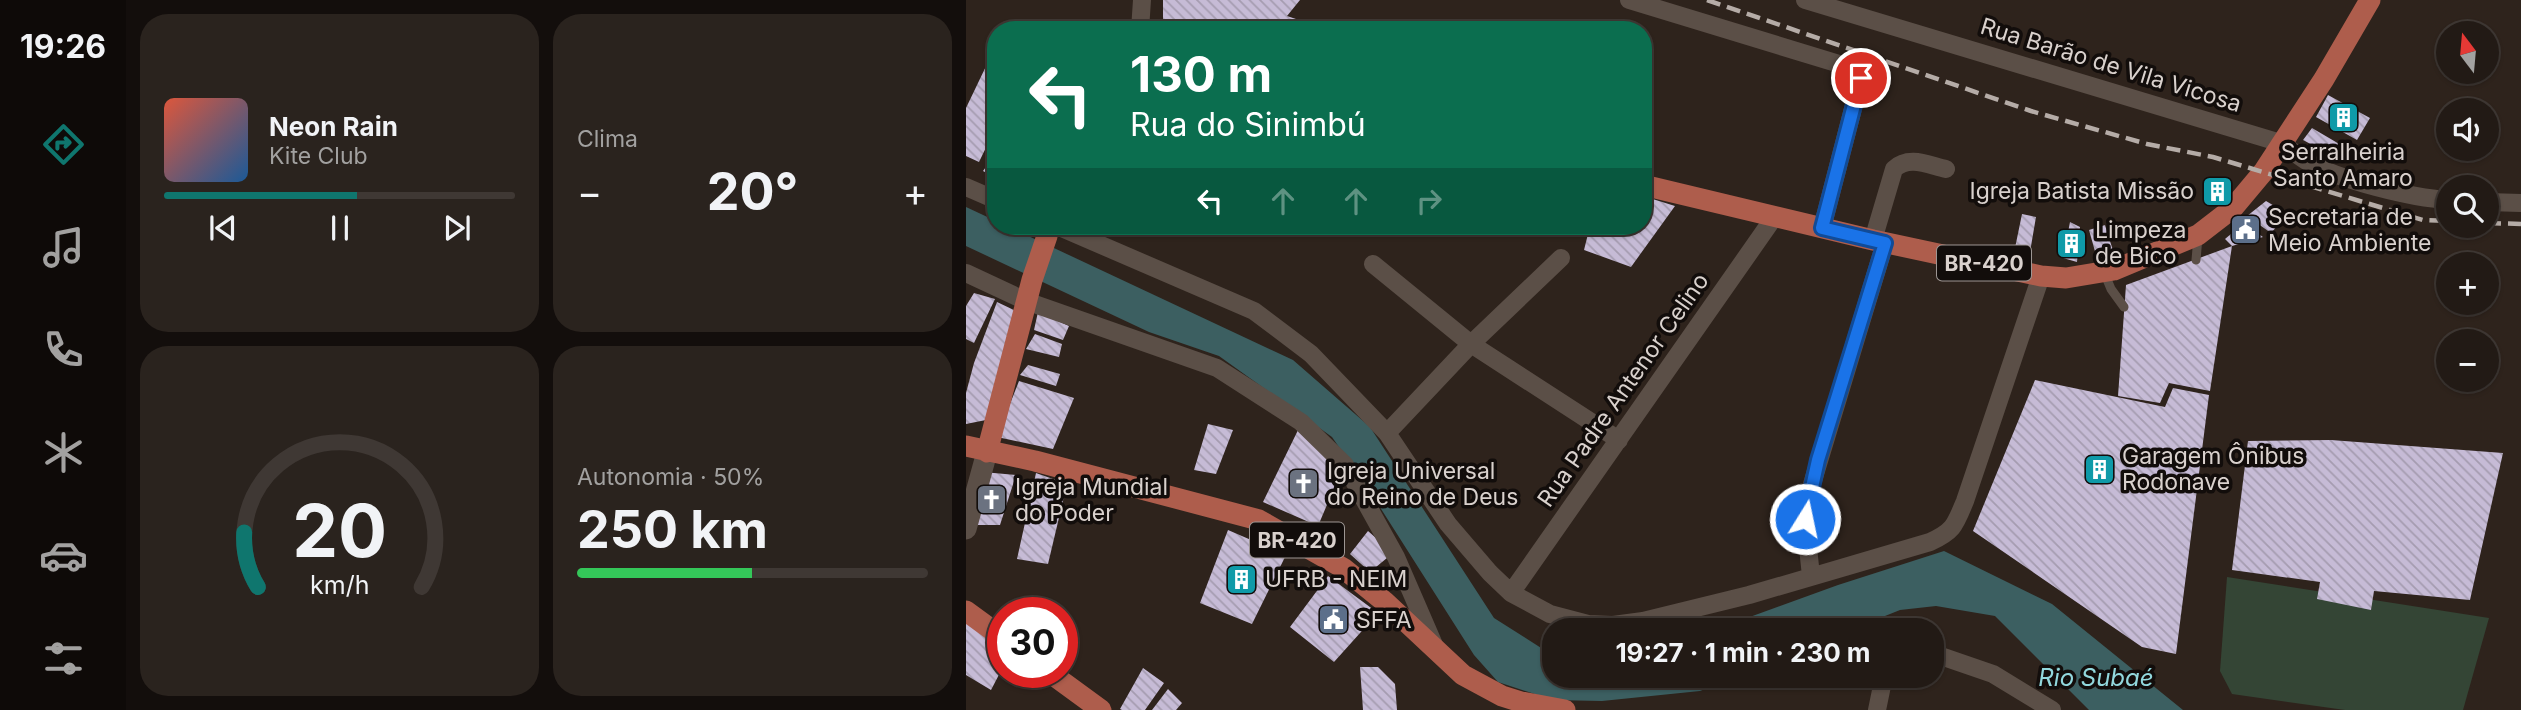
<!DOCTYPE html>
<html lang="pt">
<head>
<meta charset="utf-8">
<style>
  :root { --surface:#221a15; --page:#2a231e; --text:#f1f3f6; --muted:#a2a1a0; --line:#3f3834; --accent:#0f766e }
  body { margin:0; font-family:Inter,sans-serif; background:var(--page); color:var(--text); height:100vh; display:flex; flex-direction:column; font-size:26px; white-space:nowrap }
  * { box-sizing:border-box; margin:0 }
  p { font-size:23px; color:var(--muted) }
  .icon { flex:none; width:38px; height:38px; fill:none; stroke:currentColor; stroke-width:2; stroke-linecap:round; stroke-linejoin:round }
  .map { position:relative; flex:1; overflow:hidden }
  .details { display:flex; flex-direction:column; gap:14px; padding:14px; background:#130e0c; width:840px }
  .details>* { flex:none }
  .banner { position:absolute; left:21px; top:21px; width:665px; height:214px; border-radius:28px; box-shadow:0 2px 5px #0004,0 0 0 2px var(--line); background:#0b6e4f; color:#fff; overflow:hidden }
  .needle { width:46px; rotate:344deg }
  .controls { position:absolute; left:1470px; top:21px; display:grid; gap:14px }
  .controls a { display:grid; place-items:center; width:63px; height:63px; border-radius:50%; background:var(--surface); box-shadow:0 2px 5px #0004,0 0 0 2px var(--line); font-size:35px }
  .speed { position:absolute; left:21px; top:597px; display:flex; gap:14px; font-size:35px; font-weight:700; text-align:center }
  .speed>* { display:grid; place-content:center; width:91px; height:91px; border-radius:50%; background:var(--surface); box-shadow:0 2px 5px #0004,0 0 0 2px var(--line); line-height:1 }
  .speed .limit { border:10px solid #d22; background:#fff; color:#111 }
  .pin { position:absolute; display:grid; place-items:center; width:60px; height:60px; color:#fff; margin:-30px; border:4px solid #fff; border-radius:50%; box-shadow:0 2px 7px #0007 }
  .me { position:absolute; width:77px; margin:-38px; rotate:10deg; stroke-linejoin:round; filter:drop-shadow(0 0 5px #0008) }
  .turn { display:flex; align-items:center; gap:24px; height:147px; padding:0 28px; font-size:32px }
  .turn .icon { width:91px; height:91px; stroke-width:2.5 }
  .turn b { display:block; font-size:49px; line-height:60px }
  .lanes { display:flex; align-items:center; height:66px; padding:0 28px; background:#0003; justify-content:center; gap:35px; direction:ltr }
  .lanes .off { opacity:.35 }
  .big { font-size:52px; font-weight:700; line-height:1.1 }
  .details .card { flex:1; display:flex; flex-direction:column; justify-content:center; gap:10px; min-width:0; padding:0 24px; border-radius:28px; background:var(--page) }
  .details .dial { align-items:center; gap:0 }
  .dial svg { height:182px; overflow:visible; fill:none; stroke:var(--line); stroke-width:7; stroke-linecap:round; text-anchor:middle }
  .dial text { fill:var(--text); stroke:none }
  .song { display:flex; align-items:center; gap:21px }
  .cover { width:84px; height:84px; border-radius:10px; background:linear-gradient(135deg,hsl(10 70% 55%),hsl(210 70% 35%)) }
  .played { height:7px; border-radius:4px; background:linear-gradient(90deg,var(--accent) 55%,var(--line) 55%) }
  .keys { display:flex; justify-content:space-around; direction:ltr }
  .heat { display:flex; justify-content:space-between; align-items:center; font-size:38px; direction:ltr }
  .charge { height:10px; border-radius:5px; background:linear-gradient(90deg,#34c759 50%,var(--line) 0) }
  .details .tiles { flex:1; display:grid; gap:14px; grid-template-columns:repeat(2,1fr) }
  .trip { position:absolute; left:576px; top:618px; width:402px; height:70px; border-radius:28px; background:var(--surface); box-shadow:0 2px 5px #0004,0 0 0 2px var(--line); font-weight:700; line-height:70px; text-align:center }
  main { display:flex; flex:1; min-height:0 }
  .dock { display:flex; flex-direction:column; width:126px; justify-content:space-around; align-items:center; background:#0e0a08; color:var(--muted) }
  .dock .icon { width:49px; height:49px }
  .dock .current { color:var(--accent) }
  .dock b { font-size:32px; color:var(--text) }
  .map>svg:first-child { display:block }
  .pitch { fill:#344535 }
  .water { fill:#3c5f61 }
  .building { fill:url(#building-back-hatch) }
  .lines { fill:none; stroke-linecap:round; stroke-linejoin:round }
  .service { stroke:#5b4f47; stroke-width:9 }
  .minor { stroke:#5b4f47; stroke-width:18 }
  .tertiary { stroke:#5b4f47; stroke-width:21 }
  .primary { stroke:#ae5d4c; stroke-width:21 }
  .rail { stroke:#b5aca7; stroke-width:4.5; stroke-dasharray:14 7; stroke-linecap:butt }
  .route-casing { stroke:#114b97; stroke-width:18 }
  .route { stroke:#1a73e8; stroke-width:12 }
  .labels { text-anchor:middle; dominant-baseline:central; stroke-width:7; stroke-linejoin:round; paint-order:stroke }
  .shield { fill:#120d0b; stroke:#9d9693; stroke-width:2 }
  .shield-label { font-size:21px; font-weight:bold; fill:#d9d1cd }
  .street-label { font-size:23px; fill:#d9d1cd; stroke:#120d0b }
  .poi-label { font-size:23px; fill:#d9d1cd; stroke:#120d0b; text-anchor:start }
  .water-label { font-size:24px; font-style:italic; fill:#92d8dd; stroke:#120d0b }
</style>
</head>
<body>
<main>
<nav class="dock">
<b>19:26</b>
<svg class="icon current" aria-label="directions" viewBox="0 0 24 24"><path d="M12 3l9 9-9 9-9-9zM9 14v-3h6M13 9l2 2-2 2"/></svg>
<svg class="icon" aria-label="music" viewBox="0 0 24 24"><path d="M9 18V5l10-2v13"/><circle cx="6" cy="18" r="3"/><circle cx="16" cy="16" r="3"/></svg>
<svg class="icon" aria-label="phone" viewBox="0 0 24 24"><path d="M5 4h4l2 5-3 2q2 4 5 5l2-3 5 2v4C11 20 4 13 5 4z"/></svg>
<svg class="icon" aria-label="climate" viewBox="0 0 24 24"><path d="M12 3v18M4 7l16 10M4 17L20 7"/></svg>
<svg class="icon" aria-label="car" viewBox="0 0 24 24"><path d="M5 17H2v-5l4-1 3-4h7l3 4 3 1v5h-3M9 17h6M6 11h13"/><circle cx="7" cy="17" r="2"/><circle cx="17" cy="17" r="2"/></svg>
<svg class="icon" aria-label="filters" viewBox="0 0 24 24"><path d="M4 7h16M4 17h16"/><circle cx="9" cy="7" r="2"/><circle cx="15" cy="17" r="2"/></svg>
</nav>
<section class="details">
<div class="tiles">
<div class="card">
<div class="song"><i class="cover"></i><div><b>Neon Rain</b><p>Kite Club</p></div></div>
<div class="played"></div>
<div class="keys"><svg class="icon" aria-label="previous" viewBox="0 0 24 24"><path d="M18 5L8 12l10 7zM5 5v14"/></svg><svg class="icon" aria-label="pause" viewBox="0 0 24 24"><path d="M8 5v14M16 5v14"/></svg><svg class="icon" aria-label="next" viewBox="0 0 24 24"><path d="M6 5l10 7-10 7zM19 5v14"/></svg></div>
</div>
<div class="card"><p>Clima</p>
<div class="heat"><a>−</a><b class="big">20°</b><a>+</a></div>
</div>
<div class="card dial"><svg viewBox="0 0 100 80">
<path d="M14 69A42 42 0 1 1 86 69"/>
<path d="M14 69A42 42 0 0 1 8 45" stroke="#0f766e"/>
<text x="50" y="56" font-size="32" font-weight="700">20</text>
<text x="50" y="72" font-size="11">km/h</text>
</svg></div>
<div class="card"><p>Autonomia · 50%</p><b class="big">250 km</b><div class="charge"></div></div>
</div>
</section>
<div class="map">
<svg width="1555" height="710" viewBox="0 0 1555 710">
  <defs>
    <pattern id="building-back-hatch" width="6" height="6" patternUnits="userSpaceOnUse" patternTransform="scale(1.75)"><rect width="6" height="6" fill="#c6bbd6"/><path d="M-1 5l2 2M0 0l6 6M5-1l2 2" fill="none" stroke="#a59cb0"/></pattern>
  </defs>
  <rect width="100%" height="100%" fill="#2e231c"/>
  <!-- pitch -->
  <path class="pitch" d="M1261 577 1523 618 1497 710H1379L1266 694 1254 671Z"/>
  <!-- water -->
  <path class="water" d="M0 207 30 221V226H41L327 360 404 427 528 618 583 653H588V676H772L734 691 636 701 587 700 532 682 508 655 410 501 366 437 253 356 183 332 0 246Z
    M978 551 1086 604 1217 710H1123L1029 616 970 606 934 610 884 630H748L872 585Z"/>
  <!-- building -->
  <path class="building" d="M197 0H334L321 16 336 21 333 30H197Z
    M86 25V30H61V28Z
    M23 60 30 64V127L13 162 0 156V108Z
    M1362 95 1404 118 1391 140 1350 117Z
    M1346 128 1375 145 1367 156 1337 140Z
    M30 153V178L17 171Z
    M1252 179 1260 199 1250 203 1241 182Z
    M677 196 709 206 665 267 618 250 624 226H677Z
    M1300 201 1322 214 1305 233 1281 216Z
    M1056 214 1070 217 1064 252 1049 248Z
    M1104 222 1114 227 1111 262 1097 258Z
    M1278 223 1297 237 1266 246 1259 239Z
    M1139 225 1150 260 1132 262 1123 230Z
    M1266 246 1244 391 1203 383 1194 403 1152 396 1160 285Z
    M8 293 29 299 8 343 0 339V306Z
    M31 302 50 311 20 420 0 424V393L8 363Z
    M72 312 103 326 97 340 68 330Z
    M69 334 96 344 93 357 60 349Z
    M62 365 94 374 90 386 54 375Z
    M1069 380 1199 407 1207 388 1243 395 1210 654 1176 647 1007 531Z
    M53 381 108 398 87 449 31 437Z
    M242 424 267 430 250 474 228 470Z
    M334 426 377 467 352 526 297 502Z
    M1365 440 1537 453 1504 600 1408 591 1405 610 1351 599 1354 582 1266 570 1282 441Z
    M17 472 50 475 34 525H4Z
    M70 473 101 484 82 564 51 559Z
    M262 530 320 555 286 624 234 603Z
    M402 531 427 553 404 572 384 554Z
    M362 576 412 613 368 662 324 627Z
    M0 622 37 649V667L25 690 0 675Z
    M394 667H412L429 684 431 710H397Z
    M177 668 198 683 179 710H156L154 709Z
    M202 689 216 703 210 710H186Z"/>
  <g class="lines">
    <!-- service -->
    <path class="service" d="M1230 260 1232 237
      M1138 272 1145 289 1158 307"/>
    <!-- minor -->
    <path class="minor" d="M663 0 893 70 895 78 856 228
      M839 0 1315 143C1324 149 1332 156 1342 162 1373 180 1446 198 1482 200
      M174 30 176 0
      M0 187 30 200
      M1521 202 1555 203
      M91 226 288 311 345 354 421 433 482 524 524 573 545 593 584 614 622 624 647 625 677 621 783 595 964 542C988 531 989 525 999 501L1075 276
      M907 240 928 169C943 155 962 165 980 169
      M407 264 505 344 653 440
      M0 273 60 301 251 368 335 422 379 465 430 557 469 647
      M421 433 505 344 595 258
      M845 576 839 519 843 494 919 243
      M545 593 809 216
      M966 653 1027 674 1086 710
      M911 710 918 676"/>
    <!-- tertiary -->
    <path class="tertiary" d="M0 529 21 452"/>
    <!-- primary -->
    <path class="primary" d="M677 185 907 240 1075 276 1100 278 1148 270 1232 235 1267 208 1298 171 1358 79 1404 0
      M0 446 69 461 293 520 377 568 419 602 497 675 536 696 555 702 599 710
      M21 452 66 280 81 236 83 226
      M0 611 37 638
      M83 672 135 710"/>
    <!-- rail -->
    <path class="rail" d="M741 0 1065 111 1181 144 1247 157 1457 220 1482 221
      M1521 223 1555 224"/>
  </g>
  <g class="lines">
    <defs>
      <path id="route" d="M839 519 852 460 919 243 856 228 895 78"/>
    </defs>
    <!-- route casing -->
    <use href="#route" class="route-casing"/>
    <!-- route -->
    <use href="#route" class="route"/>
  </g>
  <!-- icons -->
  <defs>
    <symbol id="building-square" viewBox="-11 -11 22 22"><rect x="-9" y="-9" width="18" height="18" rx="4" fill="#0f9aa8" stroke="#120d0b"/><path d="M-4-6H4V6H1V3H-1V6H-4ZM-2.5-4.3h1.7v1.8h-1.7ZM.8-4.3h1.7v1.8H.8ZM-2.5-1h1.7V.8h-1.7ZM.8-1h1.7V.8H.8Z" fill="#fff"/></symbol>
    <symbol id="civic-square" viewBox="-11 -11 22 22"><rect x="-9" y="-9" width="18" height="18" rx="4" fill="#5c6f8a" stroke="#120d0b"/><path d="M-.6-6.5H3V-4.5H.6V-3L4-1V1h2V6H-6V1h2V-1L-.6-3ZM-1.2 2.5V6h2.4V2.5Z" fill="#fff"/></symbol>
    <symbol id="church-square" viewBox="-11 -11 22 22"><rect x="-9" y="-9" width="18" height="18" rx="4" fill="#6b7280" stroke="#120d0b"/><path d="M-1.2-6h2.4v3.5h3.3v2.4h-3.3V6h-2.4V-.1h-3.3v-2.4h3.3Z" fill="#fff"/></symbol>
  </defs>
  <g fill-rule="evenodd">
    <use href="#building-square" x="1360" y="100" width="35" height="35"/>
    <use href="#building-square" x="1234" y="174" width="35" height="35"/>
    <use href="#civic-square" x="1262" y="212" width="35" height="35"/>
    <use href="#building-square" x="1088" y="226" width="35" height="35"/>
    <use href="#building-square" x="1116" y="452" width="35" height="35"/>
    <use href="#church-square" x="320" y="466" width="35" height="35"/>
    <use href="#church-square" x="8" y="482" width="35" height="35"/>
    <use href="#building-square" x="258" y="562" width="35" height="35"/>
    <use href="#civic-square" x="350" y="602" width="35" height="35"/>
  </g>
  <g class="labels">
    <!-- shield labels -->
    <g class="shield">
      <rect x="971" y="245.5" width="94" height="35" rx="5"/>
      <rect x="284" y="522.5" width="94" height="35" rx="5"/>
    </g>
    <g class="shield-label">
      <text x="1018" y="263">BR-420</text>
      <text x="331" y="540">BR-420</text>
    </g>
    <!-- street labels -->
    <g class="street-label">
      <text transform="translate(1145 65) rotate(17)">Rua Barão de Vila Vicosa</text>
      <text transform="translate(657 390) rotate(-55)">Rua Padre Antenor Celino</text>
    </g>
    <!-- poi labels -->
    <g class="poi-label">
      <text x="1377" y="152" text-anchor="middle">Serralheiria<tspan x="1377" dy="26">Santo Amaro</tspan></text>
      <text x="1228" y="191" text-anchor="end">Igreja Batista Missão</text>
      <text x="1302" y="217">Secretaria de<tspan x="1302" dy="26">Meio Ambiente</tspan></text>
      <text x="1129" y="230">Limpeza<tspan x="1129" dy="26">de Bico</tspan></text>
      <text x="1156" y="456">Garagem Ônibus<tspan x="1156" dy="26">Rodonave</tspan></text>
      <text x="361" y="471">Igreja Universal<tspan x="361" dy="26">do Reino de Deus</tspan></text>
      <text x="49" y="487">Igreja Mundial<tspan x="49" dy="26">do Poder</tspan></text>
      <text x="299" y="579">UFRB - NEIM</text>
      <text x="390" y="620">SFFA</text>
    </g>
    <!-- water labels -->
    <g class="water-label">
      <text x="1130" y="677">Rio Subaé</text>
    </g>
  </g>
</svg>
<div class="controls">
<a><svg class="needle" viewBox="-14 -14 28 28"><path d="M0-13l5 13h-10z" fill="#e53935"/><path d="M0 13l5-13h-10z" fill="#a2a1a0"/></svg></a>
<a><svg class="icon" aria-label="sound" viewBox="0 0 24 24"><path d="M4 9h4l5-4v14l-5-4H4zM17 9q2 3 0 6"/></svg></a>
<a><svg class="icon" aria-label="search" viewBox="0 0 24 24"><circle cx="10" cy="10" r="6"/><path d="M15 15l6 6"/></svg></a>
<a>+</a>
<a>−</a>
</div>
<div class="speed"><div class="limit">30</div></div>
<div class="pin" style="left:895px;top:78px;background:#d93025"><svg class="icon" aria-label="arrive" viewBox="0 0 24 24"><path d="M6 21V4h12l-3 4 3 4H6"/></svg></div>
<svg class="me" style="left:839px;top:519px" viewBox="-20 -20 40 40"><circle r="17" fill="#1a73e8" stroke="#fff" stroke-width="3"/><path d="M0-11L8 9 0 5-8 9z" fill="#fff"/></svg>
<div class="trip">19:27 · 1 min · 230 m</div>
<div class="banner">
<div class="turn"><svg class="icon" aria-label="left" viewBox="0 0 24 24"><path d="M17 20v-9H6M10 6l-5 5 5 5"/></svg><div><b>130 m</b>Rua do Sinimbú</div></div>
<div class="lanes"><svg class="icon" aria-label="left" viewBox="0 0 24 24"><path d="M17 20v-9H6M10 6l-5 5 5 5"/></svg><svg class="icon off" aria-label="ahead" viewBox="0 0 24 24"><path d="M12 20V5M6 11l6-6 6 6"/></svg><svg class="icon off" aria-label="ahead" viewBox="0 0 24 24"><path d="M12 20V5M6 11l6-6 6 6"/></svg><svg class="icon off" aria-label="right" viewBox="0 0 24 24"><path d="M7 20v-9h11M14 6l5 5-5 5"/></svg></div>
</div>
</div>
</main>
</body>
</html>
